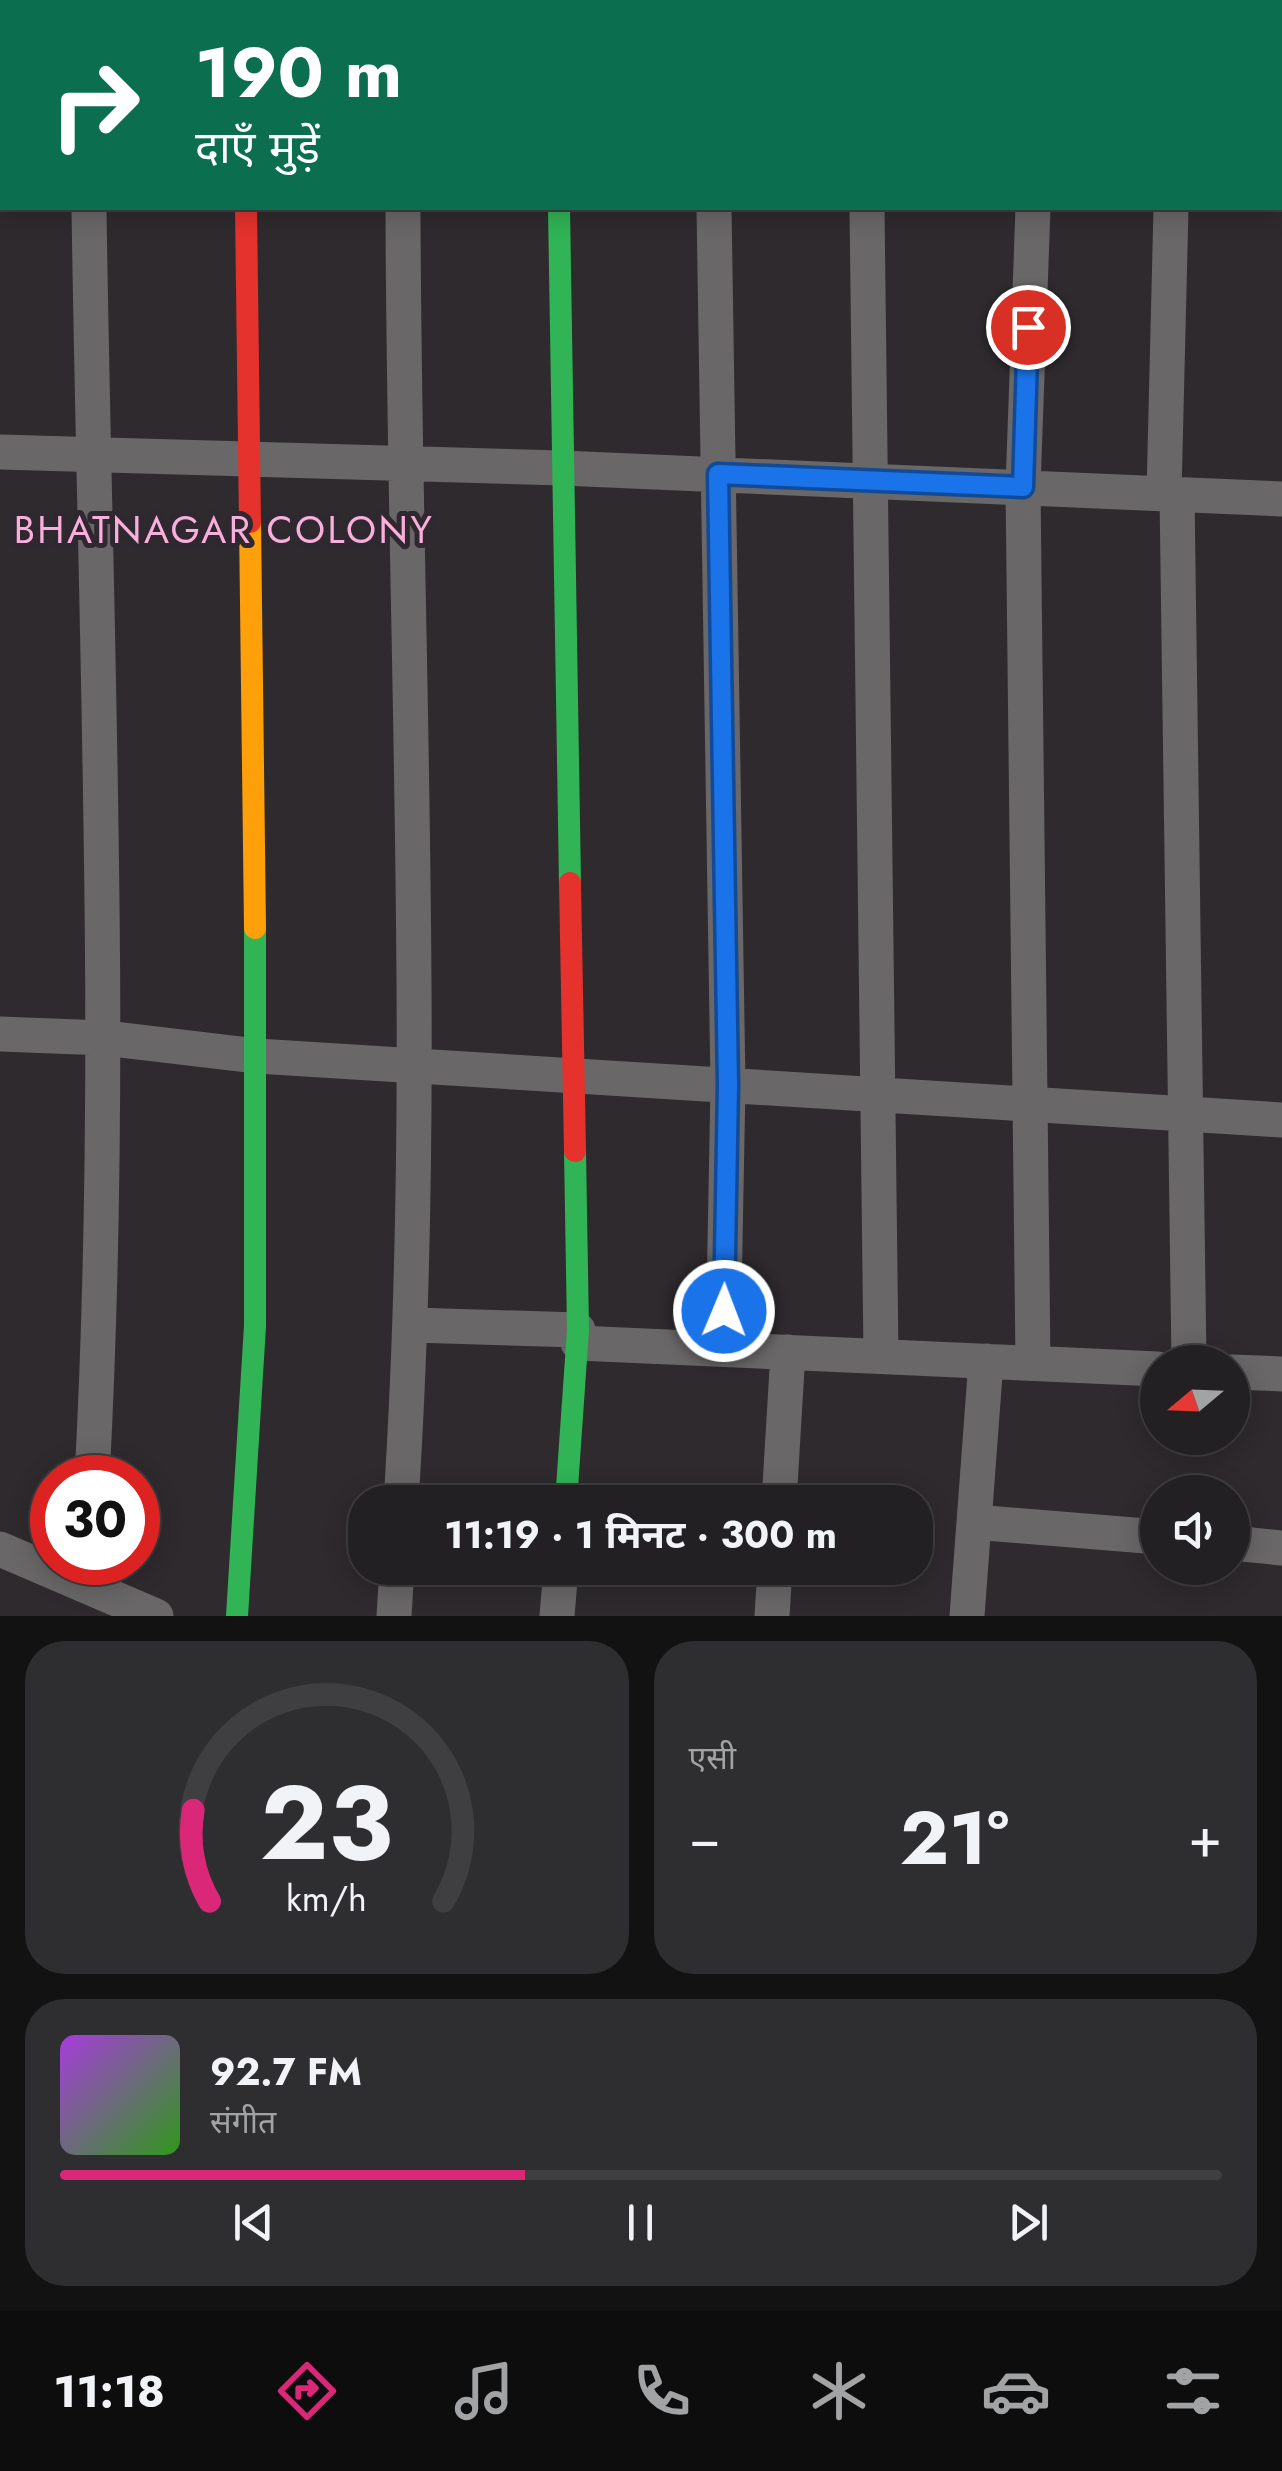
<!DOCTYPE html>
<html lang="hi">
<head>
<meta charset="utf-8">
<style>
  :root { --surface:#222022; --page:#2e2d2f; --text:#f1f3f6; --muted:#a2a3a5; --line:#3f3e40; --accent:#db2777 }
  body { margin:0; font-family:Jost,"Noto Sans Devanagari",sans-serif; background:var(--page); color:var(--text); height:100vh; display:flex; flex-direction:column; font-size:38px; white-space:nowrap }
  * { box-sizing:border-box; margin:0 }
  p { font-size:32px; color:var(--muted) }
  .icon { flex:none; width:55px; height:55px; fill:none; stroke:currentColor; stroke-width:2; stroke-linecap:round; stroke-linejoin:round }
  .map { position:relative; height:1616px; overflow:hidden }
  .sheet { display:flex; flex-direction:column; gap:25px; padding:25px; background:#131213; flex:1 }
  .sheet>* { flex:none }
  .banner { position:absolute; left:0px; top:0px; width:1282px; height:210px; box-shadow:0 5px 25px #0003,0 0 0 2px var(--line); background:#0b6e4f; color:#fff; overflow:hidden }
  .needle { width:65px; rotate:251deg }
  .tools { position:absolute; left:1140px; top:1345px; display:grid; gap:20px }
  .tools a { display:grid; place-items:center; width:110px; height:110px; border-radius:50%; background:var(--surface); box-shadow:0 5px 25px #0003,0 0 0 2px var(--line); font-size:50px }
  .speed { position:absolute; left:30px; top:1455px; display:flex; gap:20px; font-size:50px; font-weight:700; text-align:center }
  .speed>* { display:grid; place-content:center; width:130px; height:130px; border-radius:50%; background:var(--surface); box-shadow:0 5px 25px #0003,0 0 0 2px var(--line); line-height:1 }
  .speed .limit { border:15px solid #d22; background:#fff; color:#111 }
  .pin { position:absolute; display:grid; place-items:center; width:85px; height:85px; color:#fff; margin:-42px; border:5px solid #fff; border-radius:50%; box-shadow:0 2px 10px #0007 }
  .me { position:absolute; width:110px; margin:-55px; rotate:1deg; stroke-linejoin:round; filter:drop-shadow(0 0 8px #0008) }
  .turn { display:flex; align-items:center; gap:35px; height:210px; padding:0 30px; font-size:45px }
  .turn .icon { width:130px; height:130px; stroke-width:2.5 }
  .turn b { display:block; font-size:70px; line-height:85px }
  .big { font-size:75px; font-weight:700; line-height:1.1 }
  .sheet .card { flex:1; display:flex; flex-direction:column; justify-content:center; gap:15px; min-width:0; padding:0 35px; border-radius:40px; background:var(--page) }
  .sheet .dial { align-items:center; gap:0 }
  .dial svg { height:260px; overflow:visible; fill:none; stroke:var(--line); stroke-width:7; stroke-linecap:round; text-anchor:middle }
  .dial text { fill:var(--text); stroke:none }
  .song { display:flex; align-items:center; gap:30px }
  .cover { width:120px; height:120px; border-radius:15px; background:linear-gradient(135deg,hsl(280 70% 55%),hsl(110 70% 35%)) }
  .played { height:10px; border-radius:5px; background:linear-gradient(90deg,var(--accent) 40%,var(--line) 40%) }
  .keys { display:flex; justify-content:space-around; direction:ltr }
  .heat { display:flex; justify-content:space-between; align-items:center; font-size:55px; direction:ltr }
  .sheet .tiles { flex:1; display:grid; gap:25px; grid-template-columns:1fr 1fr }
  .card:last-child { grid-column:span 2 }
  .trip { position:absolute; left:348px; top:1485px; width:585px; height:100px; border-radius:40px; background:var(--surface); box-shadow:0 5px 25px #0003,0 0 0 2px var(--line); font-weight:700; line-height:100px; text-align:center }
  .tab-bar { display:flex; height:160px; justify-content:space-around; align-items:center; background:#0e0d0e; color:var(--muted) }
  .tab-bar .icon { width:70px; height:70px }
  .tab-bar .selected { color:var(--accent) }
  .tab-bar b { font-size:45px; color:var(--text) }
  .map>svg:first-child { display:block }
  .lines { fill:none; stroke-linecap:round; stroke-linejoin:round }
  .street { stroke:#696767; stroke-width:35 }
  .fast { stroke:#30b455; stroke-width:22 }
  .slow { stroke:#ff9f0a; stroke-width:22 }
  .jam { stroke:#e5322d; stroke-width:22 }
  .route-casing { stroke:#114b97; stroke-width:25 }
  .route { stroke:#1a73e8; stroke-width:18 }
  .labels { text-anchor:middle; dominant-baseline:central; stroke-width:10; stroke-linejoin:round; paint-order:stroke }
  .neighbourhood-label { font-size:38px; letter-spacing:2.5px; fill:#f8afd9; stroke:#302830 }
</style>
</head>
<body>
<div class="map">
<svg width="1282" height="1616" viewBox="0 0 1282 1616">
  <rect width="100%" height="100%" fill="#2e2a2e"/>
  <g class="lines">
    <!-- street -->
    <path class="street" d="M86 0V2
      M243 0V2
      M403 0V2
      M557 0V2
      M712 0V2
      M865 0V2
      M1040 2V0
      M1177 2V0
      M89 208C95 631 115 1054 92 1478
      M714 208 728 1085 723 1349
      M867 208 881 1356
      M1033 208 1023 487 1033 1363
      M0 452 562 468 1282 499
      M1164 493 1171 208
      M1177 494 1189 1362
      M0 1034 105 1038 257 1056 1282 1120
      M413 1325 578 1330
      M578 1343 1158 1369
      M1232 1372 1282 1374
      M401 1502C429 1072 404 639 403 208
      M779 1502 788 1352
      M974 1522 1158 1537
      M1232 1543 1282 1548
      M0 1549 156 1616
      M394 1616 397 1568
      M557 1616 561 1568
      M772 1616 775 1568
      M967 1616 986 1361"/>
    <!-- fast -->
    <path class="fast" d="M559 208 570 883
      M566 1502 578 1330 575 1151
      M237 1616 255 1326V928"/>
    <!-- slow -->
    <path class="slow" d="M250 522 255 928"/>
    <!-- jam -->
    <path class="jam" d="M246 208 250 522
      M570 883 575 1151"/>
  </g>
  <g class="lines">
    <defs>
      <path id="route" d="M724 1311 728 1085 718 474 1023 487 1028 327"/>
    </defs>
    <!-- route casing -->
    <use href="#route" class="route-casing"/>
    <!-- route -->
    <use href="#route" class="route"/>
  </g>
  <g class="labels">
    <!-- neighbourhood labels -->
    <g class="neighbourhood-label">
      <text x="224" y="529">BHATNAGAR COLONY</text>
    </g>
  </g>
</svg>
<div class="tools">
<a><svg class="needle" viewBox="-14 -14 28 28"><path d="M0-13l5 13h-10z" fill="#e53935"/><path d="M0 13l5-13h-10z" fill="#a2a3a5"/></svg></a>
<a><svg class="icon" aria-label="sound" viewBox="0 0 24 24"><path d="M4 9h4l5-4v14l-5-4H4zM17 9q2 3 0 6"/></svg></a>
</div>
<div class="speed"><div class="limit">30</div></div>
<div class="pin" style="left:1028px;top:327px;background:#d93025"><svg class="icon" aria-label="arrive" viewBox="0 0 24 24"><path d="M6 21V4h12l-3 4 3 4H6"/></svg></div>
<svg class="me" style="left:724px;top:1311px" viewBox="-20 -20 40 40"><circle r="17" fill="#1a73e8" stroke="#fff" stroke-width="3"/><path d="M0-11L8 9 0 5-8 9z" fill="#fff"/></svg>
<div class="trip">11:19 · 1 मिनट · 300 m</div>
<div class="banner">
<div class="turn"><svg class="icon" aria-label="right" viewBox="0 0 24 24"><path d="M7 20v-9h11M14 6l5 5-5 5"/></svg><div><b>190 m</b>दाएँ मुड़ें</div></div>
</div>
</div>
<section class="sheet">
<div class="tiles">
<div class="card dial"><svg viewBox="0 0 100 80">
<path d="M14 69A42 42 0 1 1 86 69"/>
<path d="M14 69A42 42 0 0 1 9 41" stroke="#db2777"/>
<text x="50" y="56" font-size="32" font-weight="700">23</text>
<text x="50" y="72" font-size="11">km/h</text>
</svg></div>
<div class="card"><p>एसी</p>
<div class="heat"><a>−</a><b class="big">21°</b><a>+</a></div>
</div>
<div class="card">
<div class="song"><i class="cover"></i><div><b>92.7 FM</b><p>संगीत</p></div></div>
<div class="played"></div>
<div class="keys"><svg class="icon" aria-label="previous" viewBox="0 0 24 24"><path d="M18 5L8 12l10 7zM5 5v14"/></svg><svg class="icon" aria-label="pause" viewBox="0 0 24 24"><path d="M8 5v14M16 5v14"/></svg><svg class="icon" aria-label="next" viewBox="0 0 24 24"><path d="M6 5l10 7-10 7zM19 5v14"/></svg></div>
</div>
</div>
</section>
<nav class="tab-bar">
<b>11:18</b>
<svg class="icon selected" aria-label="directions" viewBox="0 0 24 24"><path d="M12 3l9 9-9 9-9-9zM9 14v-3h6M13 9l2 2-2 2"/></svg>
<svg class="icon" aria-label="music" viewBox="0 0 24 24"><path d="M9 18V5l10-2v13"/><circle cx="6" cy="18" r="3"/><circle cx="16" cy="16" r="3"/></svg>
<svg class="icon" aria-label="phone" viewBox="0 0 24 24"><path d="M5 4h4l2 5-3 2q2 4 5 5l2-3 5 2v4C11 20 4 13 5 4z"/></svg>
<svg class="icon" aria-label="climate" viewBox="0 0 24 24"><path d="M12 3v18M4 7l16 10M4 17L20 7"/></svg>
<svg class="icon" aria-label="car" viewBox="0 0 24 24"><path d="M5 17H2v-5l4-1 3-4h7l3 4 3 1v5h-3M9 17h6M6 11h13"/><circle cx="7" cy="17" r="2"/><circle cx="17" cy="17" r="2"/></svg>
<svg class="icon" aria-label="filters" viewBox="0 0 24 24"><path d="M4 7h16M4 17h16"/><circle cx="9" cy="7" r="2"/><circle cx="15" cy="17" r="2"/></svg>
</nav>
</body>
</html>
